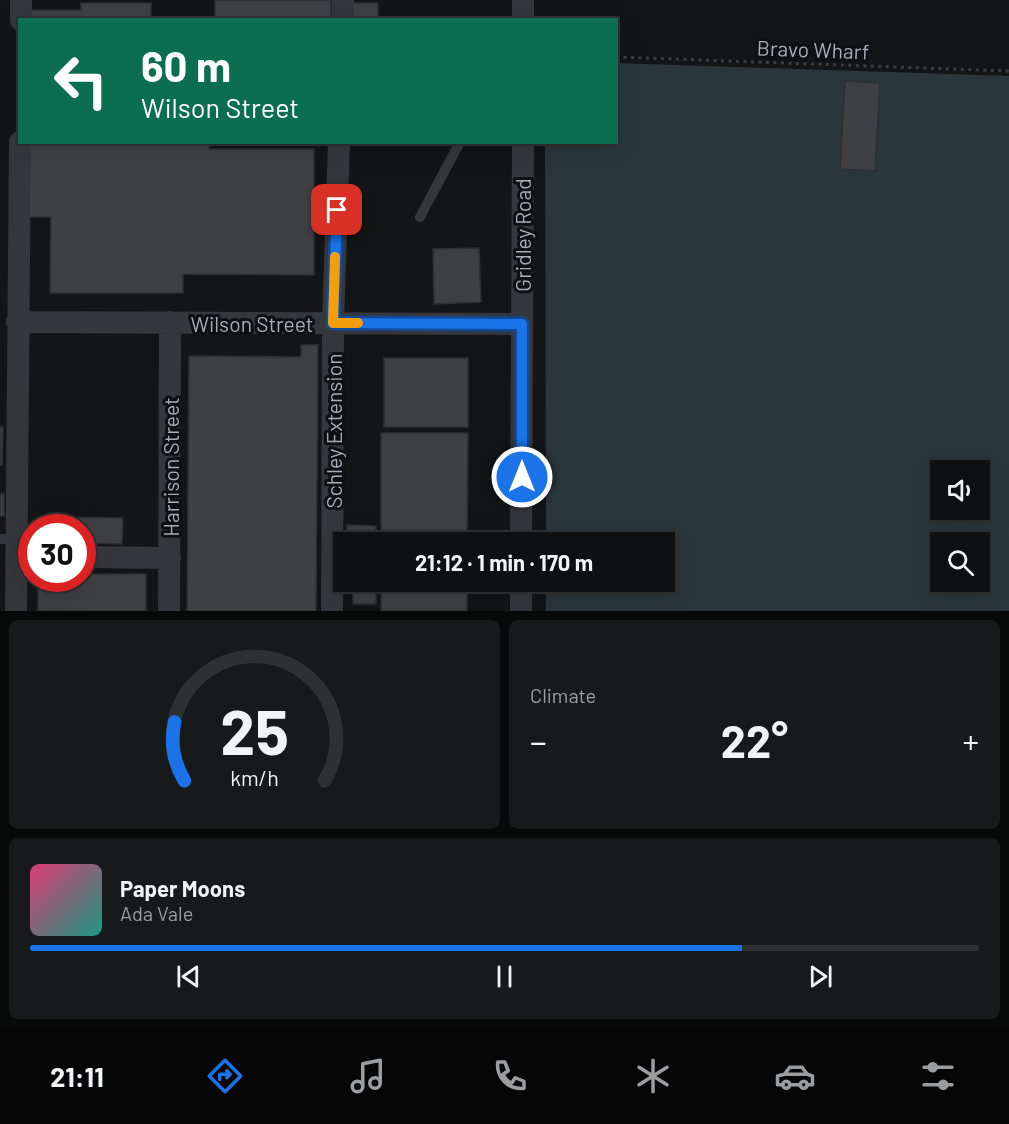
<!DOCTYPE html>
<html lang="en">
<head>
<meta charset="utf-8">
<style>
  :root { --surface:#0f1011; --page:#18191a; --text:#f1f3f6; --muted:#9b9d9f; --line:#2f3031; --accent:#1a73e8 }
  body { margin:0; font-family:Barlow,sans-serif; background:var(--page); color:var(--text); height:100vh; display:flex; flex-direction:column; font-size:22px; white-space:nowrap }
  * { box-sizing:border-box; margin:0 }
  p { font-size:20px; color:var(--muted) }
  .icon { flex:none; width:33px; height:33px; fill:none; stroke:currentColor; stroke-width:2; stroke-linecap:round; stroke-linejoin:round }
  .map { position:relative; height:611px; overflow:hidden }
  .panel { display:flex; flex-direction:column; gap:9px; padding:9px; background:#080909; flex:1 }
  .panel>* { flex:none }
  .guide { position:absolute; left:18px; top:18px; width:600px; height:126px; border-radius:0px; box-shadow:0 6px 24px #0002,0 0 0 2px var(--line); background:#0b6e4f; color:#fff; overflow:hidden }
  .tools { position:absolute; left:930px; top:460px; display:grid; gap:12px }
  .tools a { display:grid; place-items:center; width:60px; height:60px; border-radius:0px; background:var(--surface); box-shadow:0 6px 24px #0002,0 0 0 2px var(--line); font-size:30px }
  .speed { position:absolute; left:18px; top:514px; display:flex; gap:12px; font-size:30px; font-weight:700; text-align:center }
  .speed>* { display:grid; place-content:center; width:78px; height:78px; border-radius:50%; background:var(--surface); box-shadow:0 6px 24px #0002,0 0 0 2px var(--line); line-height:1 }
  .speed .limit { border:9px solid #d22; background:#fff; color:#111 }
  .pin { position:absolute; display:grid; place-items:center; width:51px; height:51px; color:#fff; margin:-26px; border-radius:12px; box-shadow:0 3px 9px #0006 }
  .me { position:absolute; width:66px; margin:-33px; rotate:0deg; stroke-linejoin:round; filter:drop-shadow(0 0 4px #0008) }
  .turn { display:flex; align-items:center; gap:21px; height:126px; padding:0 24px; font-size:27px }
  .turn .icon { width:78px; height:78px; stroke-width:2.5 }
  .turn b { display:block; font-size:42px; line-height:51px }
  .big { font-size:45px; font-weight:700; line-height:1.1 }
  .panel .card { flex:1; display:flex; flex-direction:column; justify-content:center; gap:9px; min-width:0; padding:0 21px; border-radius:9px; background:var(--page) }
  .panel .dial { align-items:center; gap:0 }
  .dial svg { height:156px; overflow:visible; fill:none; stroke:var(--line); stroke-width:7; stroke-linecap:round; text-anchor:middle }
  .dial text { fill:var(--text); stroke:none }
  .song { display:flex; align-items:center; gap:18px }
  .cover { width:72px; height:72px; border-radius:9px; background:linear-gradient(135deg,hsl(340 70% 55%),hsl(170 70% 35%)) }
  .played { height:6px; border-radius:3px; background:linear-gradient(90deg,var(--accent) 75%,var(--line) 75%) }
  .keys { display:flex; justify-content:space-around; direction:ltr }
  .heat { display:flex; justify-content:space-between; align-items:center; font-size:33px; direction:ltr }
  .panel .tiles { flex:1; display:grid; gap:9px; grid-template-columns:1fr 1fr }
  .card:last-child { grid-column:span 2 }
  .trip { position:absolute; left:333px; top:532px; width:342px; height:60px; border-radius:0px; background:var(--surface); box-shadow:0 6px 24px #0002,0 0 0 2px var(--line); font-weight:700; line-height:60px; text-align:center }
  .tab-bar { display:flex; height:96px; justify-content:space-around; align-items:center; background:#060607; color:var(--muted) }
  .tab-bar .icon { width:42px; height:42px }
  .tab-bar .selected { color:var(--accent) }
  .tab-bar b { font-size:27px; color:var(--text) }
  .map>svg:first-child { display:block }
  .water { fill:#29363c; fill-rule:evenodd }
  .building { fill:#3e4044; stroke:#2e2f33; stroke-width:1.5 }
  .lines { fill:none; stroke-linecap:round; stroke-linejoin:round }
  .path { stroke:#3b3e43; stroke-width:3; stroke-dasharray:3 4.5; stroke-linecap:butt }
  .service { stroke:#35373c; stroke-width:10 }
  .minor { stroke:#35373c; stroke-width:22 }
  .route-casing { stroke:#114b97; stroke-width:15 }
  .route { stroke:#1a73e8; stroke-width:10 }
  .slow { stroke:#f59e0b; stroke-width:10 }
  .labels { text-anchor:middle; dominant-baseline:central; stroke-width:6; stroke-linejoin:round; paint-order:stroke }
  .street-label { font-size:21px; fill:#a5adb8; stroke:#0f1012 }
</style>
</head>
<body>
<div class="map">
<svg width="1009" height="611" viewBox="0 0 1009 611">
  <rect width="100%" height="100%" fill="#141517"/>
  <!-- water -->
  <path class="water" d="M617 63 1009 76V611H546V582H664V543H546L545 143 616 142ZM940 471H980V510H940ZM940 543H980V582H940Z"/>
  <!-- building -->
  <path class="building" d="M215 0H331V20H215Z
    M81 3H151V20H30V10H81Z
    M352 3H378V20H352Z
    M845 81 880 83 875 171 840 169Z
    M30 142H209V149H314V275L183 274V293H50L51 217H29Z
    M479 248 481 302 434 304 433 249Z
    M301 345H318L316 611H187L189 356 301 357Z
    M384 358H468V427H384Z
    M0 427H3L2 465H0Z
    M381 433H468L467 543H381Z
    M0 494H4V516H0Z
    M53 517 123 518 122 544 82 543V528H53Z
    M347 525 376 526 375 543H346Z
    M82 574H146V611H38V579H82Z
    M353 582H376V604H353Z
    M381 582H467V611H381Z"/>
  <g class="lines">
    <!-- path -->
    <path class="path" d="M616 57 1009 71"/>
    <!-- service -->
    <path class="service" d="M420 217 460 142
      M0 539H17"/>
    <!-- minor -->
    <path class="minor" d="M21 20V0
      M343 20V0
      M523 20V0
      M17 322 522 324
      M521 543 523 142
      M82 557 170 558
      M16 611 20 142
      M169 611 170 322
      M332 611 333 323 339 142
      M521 611V582"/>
  </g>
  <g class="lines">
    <defs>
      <path id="route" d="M337 210 333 323 522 324V477"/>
    </defs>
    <!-- route casing -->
    <use href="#route" class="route-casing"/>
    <!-- route -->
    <use href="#route" class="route"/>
    <!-- slow -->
    <path class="slow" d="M335 257 333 323H358"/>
  </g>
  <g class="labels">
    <!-- street labels -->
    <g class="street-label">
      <text transform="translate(813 49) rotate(2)">Bravo Wharf</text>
      <text transform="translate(522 235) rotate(-90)">Gridley Road</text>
      <text x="252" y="323">Wilson Street</text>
      <text transform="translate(333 431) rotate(-90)">Schley Extension</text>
      <text transform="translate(170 467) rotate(-90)">Harrison Street</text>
    </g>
  </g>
</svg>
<div class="tools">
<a><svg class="icon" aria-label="sound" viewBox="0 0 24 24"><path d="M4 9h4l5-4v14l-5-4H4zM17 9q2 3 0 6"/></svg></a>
<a><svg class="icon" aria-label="search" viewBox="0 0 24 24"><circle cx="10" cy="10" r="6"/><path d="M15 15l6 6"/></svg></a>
</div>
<div class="speed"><div class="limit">30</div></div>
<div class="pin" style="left:337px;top:210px;background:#d93025"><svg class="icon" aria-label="arrive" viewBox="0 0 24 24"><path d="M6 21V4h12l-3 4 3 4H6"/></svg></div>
<svg class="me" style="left:522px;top:477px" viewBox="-20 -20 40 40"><circle r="17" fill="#1a73e8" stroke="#fff" stroke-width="3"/><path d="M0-11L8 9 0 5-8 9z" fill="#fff"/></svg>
<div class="trip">21:12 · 1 min · 170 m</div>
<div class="guide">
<div class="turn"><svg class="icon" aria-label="left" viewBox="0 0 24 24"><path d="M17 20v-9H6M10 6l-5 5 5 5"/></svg><div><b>60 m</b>Wilson Street</div></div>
</div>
</div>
<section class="panel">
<div class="tiles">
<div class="card dial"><svg viewBox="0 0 100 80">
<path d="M14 69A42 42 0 1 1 86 69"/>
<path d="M14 69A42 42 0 0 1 9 39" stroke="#1a73e8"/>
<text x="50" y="56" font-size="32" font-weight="700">25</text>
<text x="50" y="72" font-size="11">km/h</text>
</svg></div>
<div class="card"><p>Climate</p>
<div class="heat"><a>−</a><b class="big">22°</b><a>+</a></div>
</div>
<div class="card">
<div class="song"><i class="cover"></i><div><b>Paper Moons</b><p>Ada Vale</p></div></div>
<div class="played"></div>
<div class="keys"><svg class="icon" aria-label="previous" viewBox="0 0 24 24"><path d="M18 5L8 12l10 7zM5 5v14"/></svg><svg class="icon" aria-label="pause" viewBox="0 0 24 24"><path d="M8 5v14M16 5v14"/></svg><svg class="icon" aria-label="next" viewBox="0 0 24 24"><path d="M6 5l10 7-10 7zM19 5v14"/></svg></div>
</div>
</div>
</section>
<nav class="tab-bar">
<b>21:11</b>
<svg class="icon selected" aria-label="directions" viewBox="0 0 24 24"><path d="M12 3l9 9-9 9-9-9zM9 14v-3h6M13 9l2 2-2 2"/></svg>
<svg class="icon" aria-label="music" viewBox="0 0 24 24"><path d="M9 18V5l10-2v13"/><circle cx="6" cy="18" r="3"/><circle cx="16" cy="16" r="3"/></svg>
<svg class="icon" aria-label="phone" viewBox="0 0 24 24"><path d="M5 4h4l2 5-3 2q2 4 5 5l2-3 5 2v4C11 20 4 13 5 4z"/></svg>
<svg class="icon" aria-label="climate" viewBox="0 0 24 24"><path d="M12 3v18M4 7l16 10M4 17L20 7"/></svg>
<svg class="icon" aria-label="car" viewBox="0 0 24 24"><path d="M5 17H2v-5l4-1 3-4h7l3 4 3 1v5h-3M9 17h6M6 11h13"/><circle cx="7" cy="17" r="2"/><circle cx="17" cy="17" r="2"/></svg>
<svg class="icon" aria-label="filters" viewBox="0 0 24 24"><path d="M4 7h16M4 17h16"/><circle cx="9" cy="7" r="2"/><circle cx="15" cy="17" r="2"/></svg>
</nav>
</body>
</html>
